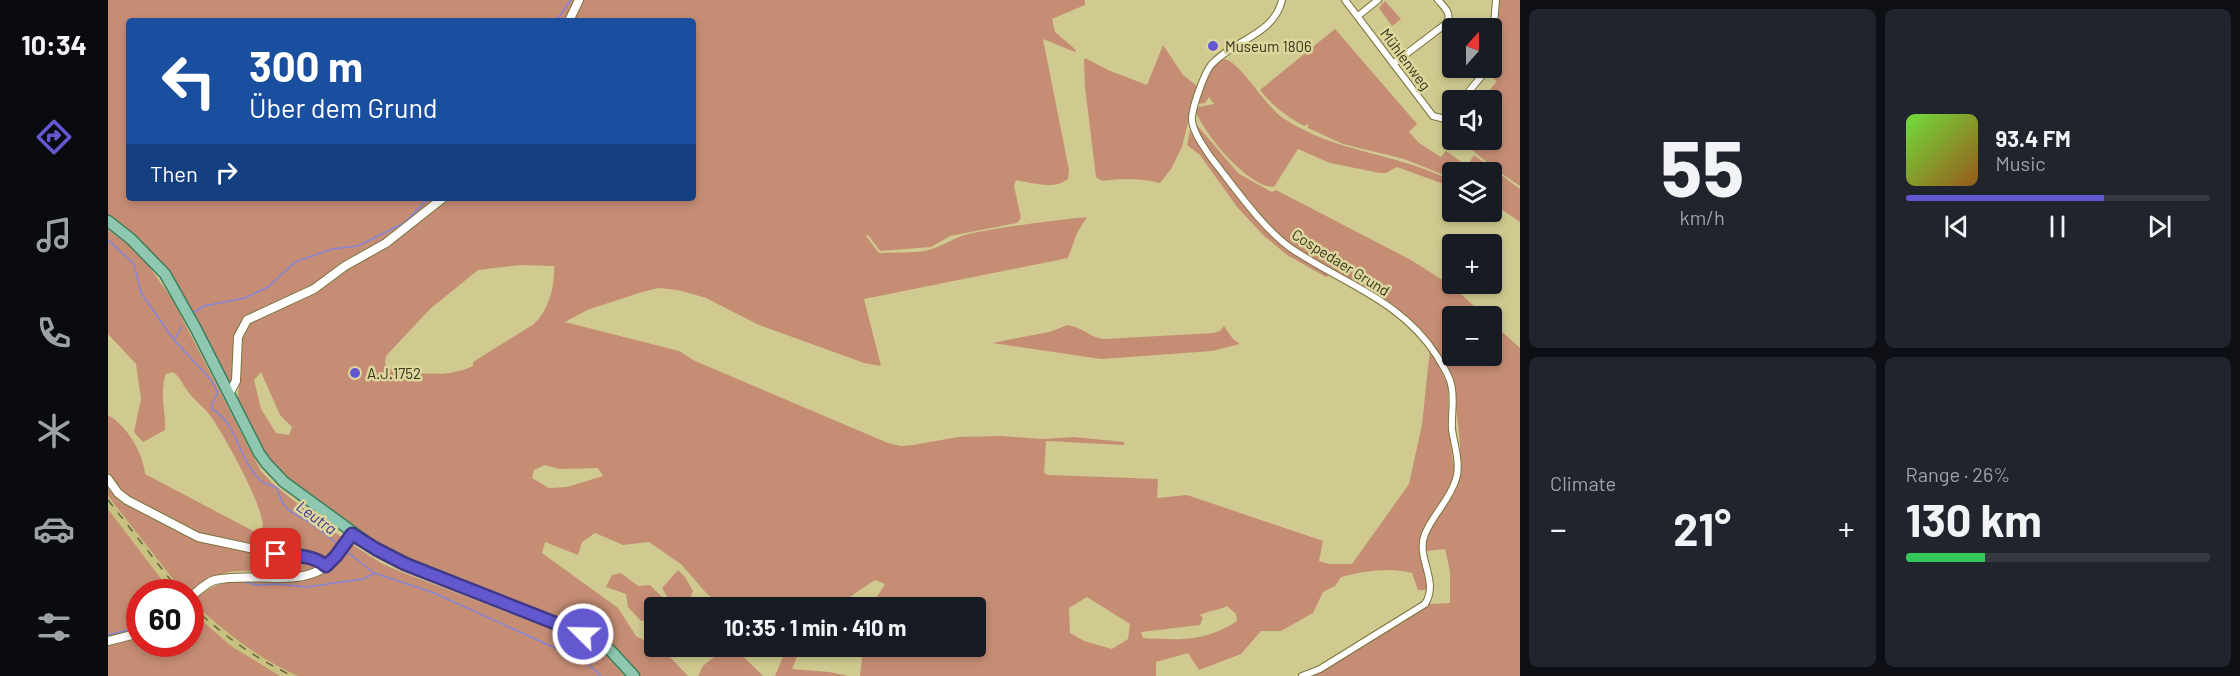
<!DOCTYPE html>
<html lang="en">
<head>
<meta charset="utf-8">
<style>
  :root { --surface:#171b24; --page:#20242c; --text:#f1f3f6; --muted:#9ea1a6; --line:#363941; --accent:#6458d1 }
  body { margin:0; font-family:Barlow,sans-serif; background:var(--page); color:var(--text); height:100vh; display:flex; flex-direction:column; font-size:22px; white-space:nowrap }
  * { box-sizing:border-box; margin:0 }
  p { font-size:20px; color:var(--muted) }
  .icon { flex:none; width:33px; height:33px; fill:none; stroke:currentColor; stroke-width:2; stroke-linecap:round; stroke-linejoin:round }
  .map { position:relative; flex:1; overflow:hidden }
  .panel { display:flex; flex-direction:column; gap:9px; padding:9px; background:#0d0f14; width:720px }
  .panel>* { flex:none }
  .top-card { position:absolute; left:18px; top:18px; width:570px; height:183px; border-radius:6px; box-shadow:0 3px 9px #0003; background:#1a4fa0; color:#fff; overflow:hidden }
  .needle { width:39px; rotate:21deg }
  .buttons { position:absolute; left:1334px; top:18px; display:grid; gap:12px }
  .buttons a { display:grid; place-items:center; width:60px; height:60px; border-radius:6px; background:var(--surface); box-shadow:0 3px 9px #0003; font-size:30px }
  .speed { position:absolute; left:18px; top:579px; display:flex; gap:12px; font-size:30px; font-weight:700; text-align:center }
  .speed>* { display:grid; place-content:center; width:78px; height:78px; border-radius:50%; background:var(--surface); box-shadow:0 3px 9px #0003; line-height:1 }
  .speed .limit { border:9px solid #d22; background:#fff; color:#111 }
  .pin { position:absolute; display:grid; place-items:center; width:51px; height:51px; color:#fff; margin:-26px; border-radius:12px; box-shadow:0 3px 9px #0006 }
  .me { position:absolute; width:66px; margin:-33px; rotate:293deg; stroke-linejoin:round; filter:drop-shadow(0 0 4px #0008) }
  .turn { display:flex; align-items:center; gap:21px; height:126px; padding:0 24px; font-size:27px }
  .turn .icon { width:78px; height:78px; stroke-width:2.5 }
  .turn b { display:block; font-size:42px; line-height:51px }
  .then { display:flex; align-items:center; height:57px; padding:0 24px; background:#0003; gap:12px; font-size:22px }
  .big { font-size:45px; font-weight:700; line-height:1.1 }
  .panel .widget { flex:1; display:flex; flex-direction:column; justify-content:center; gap:9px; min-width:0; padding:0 21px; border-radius:9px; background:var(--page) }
  .panel .dial { align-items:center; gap:0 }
  .dial b { font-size:78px; line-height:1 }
  .song { display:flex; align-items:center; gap:18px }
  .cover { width:72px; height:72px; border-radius:9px; background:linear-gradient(135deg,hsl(100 70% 55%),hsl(30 70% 35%)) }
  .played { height:6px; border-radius:3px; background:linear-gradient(90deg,var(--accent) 65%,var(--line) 65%) }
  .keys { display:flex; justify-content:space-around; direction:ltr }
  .heat { display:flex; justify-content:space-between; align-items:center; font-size:33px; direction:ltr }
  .charge { height:9px; border-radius:4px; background:linear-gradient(90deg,#34c759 26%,var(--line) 0) }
  .panel .tiles { flex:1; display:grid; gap:9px; grid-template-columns:repeat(2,1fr) }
  .trip { position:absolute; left:536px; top:597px; width:342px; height:60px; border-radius:6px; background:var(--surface); box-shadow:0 3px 9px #0003; font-weight:700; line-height:60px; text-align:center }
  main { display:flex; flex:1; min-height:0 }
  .tab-bar { display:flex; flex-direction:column; width:108px; justify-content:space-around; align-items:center; background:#090b0e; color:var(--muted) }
  .tab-bar .icon { width:42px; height:42px }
  .tab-bar .selected { color:var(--accent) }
  .tab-bar b { font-size:27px; color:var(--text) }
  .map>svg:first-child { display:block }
  .built { fill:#c8c180 }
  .green { fill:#c68d75; fill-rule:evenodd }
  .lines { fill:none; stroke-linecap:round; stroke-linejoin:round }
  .stream { stroke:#8685d9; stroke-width:1.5 }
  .minor-casing { stroke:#79733c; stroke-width:8 }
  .tertiary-casing { stroke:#79733c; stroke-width:10 }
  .primary-casing { stroke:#3f7d5b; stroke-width:13 }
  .minor { stroke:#fff; stroke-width:6 }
  .tertiary { stroke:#fff; stroke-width:8 }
  .primary { stroke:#8ec8b0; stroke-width:10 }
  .rail { stroke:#676441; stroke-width:1.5; stroke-dasharray:8 8; stroke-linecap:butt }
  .route-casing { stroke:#413988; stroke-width:15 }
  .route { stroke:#6458d1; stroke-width:10 }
  .poi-dot { fill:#6458d1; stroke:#ddd79d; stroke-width:2 }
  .labels { text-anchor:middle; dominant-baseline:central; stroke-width:5; stroke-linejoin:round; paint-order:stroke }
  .poi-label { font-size:15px; fill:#37351d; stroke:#ddd79d; text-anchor:start }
  .street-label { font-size:15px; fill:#37351d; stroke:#ddd79d }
  .water-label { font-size:16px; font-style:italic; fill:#423697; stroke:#ddd79d }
</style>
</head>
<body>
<main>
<nav class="tab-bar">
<b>10:34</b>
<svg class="icon selected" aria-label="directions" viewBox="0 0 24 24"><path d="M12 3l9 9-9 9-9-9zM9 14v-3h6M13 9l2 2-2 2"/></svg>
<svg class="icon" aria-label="music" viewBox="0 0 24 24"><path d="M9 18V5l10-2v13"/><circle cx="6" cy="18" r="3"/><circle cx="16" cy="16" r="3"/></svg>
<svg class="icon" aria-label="phone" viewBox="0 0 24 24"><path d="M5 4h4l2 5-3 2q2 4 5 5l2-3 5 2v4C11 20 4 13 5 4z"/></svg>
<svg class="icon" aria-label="climate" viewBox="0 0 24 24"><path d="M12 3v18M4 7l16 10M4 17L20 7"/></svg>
<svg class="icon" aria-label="car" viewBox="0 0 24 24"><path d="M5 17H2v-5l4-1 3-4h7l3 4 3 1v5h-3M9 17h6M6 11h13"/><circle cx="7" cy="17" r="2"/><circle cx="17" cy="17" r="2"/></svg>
<svg class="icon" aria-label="filters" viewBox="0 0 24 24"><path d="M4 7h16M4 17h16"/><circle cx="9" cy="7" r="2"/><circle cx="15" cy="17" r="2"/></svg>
</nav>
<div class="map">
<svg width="1412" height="676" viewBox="0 0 1412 676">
  <rect width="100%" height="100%" fill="#d0ca90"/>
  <!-- built -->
  <path class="built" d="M0 496 71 588 75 592H63L0 509Z
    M82 600 128 639 190 676H172L123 646 83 611Z"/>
  <!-- green -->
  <path class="green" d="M0 0H977V5L944 19 947 32 968 50 967 52 935 39 961 170 960 179C947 190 924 183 908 180L906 186 913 218 909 223 842 236 823 247 772 251 760 235 758 236 771 253C788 252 811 254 827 248 838 244 848 237 860 234 900 226 939 221 979 217L969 233 960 258 756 299 773 366 756 363 651 325 598 298 570 290 550 288 531 293 479 310 457 322 571 351 587 361 780 443 793 446 805 445 850 437 894 436 934 439 966 437 1016 442V445L938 441 936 473 940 475 1050 479 1049 498 1079 495 1215 541 1211 561 1221 564H1244L1301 484 1314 425 1322 349 1340 385 1341 432 1347 474 1338 498 1316 530 1320 590H1310L1304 573C1279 567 1257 571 1233 577L1227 586 1215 592 1205 613 1173 631H1153L1133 654 1091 670 1080 653 1048 662V676H752L755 648 746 647 867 646V608L763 607 777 584 767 580 727 607H671L663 597 655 607H619L599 594 574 565 541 542 515 545 487 533 474 542 470 555 437 542 434 553 510 608 528 636 556 651 580 676H529L503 649 329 573 269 544 176 478 154 451 130 401 131 376 125 377 124 388 59 274 0 218ZM21 21H585V198H21ZM413 265 446 266C447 286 441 310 426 324L365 362V366C338 379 307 373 279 368L277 363 278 356 322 309 370 270ZM153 372 172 415 184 427 181 435 168 433 153 409 146 380ZM437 465 451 469 490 468 495 476 459 487 441 488 424 478 426 470ZM979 597 1022 624 1020 639 1004 649 976 641 962 633 961 608ZM1119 606 1128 614 1129 621C1097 642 1072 640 1035 638L1033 632 1092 625 1095 618 1092 615C1101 610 1110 611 1119 606Z
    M1389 0H1412V186L1387 169 1352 140H1383V100H1373L1389 81 1378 73 1386 60Z
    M1277 1 1293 19 1284 26 1271 8Z
    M1227 29 1309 124 1301 132 1311 143 1333 157 1338 151 1359 166 1366 155 1412 189V222L1383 202V172H1344V178L1296 159 1235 144 1200 128V124L1196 126C1178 116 1165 106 1152 90Z
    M1055 45 1075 75 1089 86 1074 147 1063 169 1052 183C1032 178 1015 178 994 181L988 177 977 87 976 60 977 58 1000 70 1039 85Z
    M1117 59C1135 65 1156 105 1175 118 1227 153 1290 153 1344 181V187L1289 167 1278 173H1272L1222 163 1190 149 1166 187C1140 187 1097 135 1088 112L1090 107 1106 104 1101 97 1097 103 1091 104C1095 88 1099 65 1117 59Z
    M1088 124 1131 174 1164 192 1168 190 1303 260 1344 286 1377 316H1344V356H1383V322L1412 348V676H1202L1313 610 1320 604 1342 603V571L1337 549 1317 551C1317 521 1342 497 1351 469 1356 455 1346 387 1340 371 1324 352 1306 324 1287 308 1256 282 1216 270 1184 246 1153 222 1103 161 1087 125Z
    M1082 130 1119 183 1182 248 1223 274 1218 277 1179 255 1155 235 1129 207 1092 155 1079 145Z
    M0 230 20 244 36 259 64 299 153 471 164 483 204 515 236 539 222 559 215 561 122 544 76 529 67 519 56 514 51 515 20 499 0 476V415C19 426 35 452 37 474L149 533 155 527C155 505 118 439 104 418 97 407 85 400 79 390 73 382 73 378 65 372L58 374C51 393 58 411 57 430L35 442 26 432 33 399 28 364 0 334Z
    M960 325C974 327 983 338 996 339L1106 333 1112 331 1116 326 1125 339 1132 344 1104 351 993 359 884 343 941 332Z
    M0 482 5 489 84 536 206 560 213 566C184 583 152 567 121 572 104 576 92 593 75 592L0 496Z
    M0 509 63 592H32L31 630 0 638Z
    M242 543 273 563 291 571 472 640 498 655 517 676H190C150 658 116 632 85 602 109 575 143 580 176 581 185 581 196 581 204 577 221 570 230 557 242 543Z
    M570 570 577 577 585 591 582 599 573 597 563 603 554 588Z
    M513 573 530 586 542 585 554 597 546 608 544 621H533L520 607 518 594 498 587 504 575Z
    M83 611 123 646 172 676H0V644L31 636 32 644H82Z
    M618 647H631V652L655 676H590L595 666Z
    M679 647H693L684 669 721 672 740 676H667Z"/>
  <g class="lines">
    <!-- stream -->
    <path class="stream" d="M448 21 463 0
      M0 240 26 264 33 293 66 340 103 380 110 393 104 404V409C130 424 130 459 152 480 156 484 163 485 169 488 177 516 185 510 205 525 214 531 223 539 232 546
      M85 313 96 306 137 298 160 287 187 262 224 249 250 246 296 223 321 198
      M67 339 73 327
      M238 551 266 573 326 593 478 662 493 676
      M131 581 149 585 169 584 198 587 255 579 265 574
      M0 635 32 627"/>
    <defs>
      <path id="minor" d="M1174 0C1166 35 1125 40 1103 65 1096 74 1085 105 1084 117 1082 130 1102 157 1111 168 1131 194 1157 230 1184 249 1236 284 1293 300 1329 356 1334 365 1341 374 1343 384 1347 399 1343 414 1344 429 1346 445 1353 463 1348 479 1342 500 1325 514 1317 534 1307 557 1332 581 1317 604L1212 669 1194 676
        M1237 0 1325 116 1337 119 1344 113
        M1250 16 1270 0
        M1383 61 1388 0
        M1285 64 1339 23C1344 13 1336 7 1330 0
        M1354 100 1380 68"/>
      <path id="tertiary" d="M461 21 471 0
        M121 394 128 381 130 337 139 320 206 289 237 266 278 243 335 198
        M0 479 10 493 19 500 90 537 160 552 196 556 212 561 218 566
        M84 596C91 590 99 582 107 580 140 572 186 586 214 569 227 561 236 546 244 533
        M0 641 32 633"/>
      <path id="primary" d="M0 221 23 239 57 274 88 329 151 453 158 463 176 482 268 549 319 573 475 634 502 650 526 676"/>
    </defs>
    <!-- minor casing -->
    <use href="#minor" class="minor-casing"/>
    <!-- tertiary casing -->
    <use href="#tertiary" class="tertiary-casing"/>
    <!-- primary casing -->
    <use href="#primary" class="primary-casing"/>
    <!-- minor -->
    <use href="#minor" class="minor"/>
    <!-- tertiary -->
    <use href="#tertiary" class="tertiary"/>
    <!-- primary -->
    <use href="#primary" class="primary"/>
    <!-- rail -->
    <path class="rail" d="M0 500 72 592
      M82 604C113 634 146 658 185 676"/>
  </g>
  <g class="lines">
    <defs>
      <path id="route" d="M168 554C185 556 204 554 218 566L228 556 244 534 268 549 297 564 475 634"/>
    </defs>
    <!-- route casing -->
    <use href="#route" class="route-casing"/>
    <!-- route -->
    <use href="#route" class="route"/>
  </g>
  <!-- markers -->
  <g class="poi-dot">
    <circle cx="1105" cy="46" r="6"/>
    <circle cx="247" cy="373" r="6"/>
  </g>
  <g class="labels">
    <!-- poi labels -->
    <g class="poi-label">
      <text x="1117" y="46">Museum 1806</text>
      <text x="259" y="373">A.J.1752</text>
    </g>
    <!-- street labels -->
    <g class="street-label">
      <text transform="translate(1298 59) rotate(53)">Mühlenweg</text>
      <text transform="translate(1233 262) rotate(32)">Cospedaer Grund</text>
    </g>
    <!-- water labels -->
    <g class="water-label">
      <text transform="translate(209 517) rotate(36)">Leutra</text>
    </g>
  </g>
</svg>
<div class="buttons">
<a><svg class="needle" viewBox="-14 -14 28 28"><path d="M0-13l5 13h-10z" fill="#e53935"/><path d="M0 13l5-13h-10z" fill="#9ea1a6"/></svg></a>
<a><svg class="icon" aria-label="sound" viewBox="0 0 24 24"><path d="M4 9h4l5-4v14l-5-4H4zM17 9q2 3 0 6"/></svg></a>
<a><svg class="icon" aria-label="layers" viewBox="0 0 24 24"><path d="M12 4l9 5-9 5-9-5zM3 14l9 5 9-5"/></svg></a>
<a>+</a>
<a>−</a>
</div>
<div class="speed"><div class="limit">60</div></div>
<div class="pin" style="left:168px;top:554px;background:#d93025"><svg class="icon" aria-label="arrive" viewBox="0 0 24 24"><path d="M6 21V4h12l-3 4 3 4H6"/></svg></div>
<svg class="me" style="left:475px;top:634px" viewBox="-20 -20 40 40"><circle r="17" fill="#6458d1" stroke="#fff" stroke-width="3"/><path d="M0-11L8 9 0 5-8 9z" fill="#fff"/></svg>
<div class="trip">10:35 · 1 min · 410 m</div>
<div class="top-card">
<div class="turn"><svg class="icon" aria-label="left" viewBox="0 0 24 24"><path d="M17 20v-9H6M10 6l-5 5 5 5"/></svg><div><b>300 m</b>Über dem Grund</div></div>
<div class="then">Then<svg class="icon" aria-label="right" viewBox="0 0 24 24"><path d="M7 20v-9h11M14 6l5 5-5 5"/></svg></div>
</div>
</div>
<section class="panel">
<div class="tiles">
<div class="widget dial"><b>55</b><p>km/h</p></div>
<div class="widget">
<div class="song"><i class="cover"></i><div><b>93.4 FM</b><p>Music</p></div></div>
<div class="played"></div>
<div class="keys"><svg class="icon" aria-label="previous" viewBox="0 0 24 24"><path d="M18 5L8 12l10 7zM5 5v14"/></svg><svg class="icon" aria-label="pause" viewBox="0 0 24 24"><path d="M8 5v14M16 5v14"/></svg><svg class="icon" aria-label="next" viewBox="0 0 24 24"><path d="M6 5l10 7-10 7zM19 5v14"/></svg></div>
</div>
<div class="widget"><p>Climate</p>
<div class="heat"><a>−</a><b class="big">21°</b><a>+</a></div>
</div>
<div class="widget"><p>Range · 26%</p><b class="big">130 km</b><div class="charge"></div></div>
</div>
</section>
</main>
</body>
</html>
